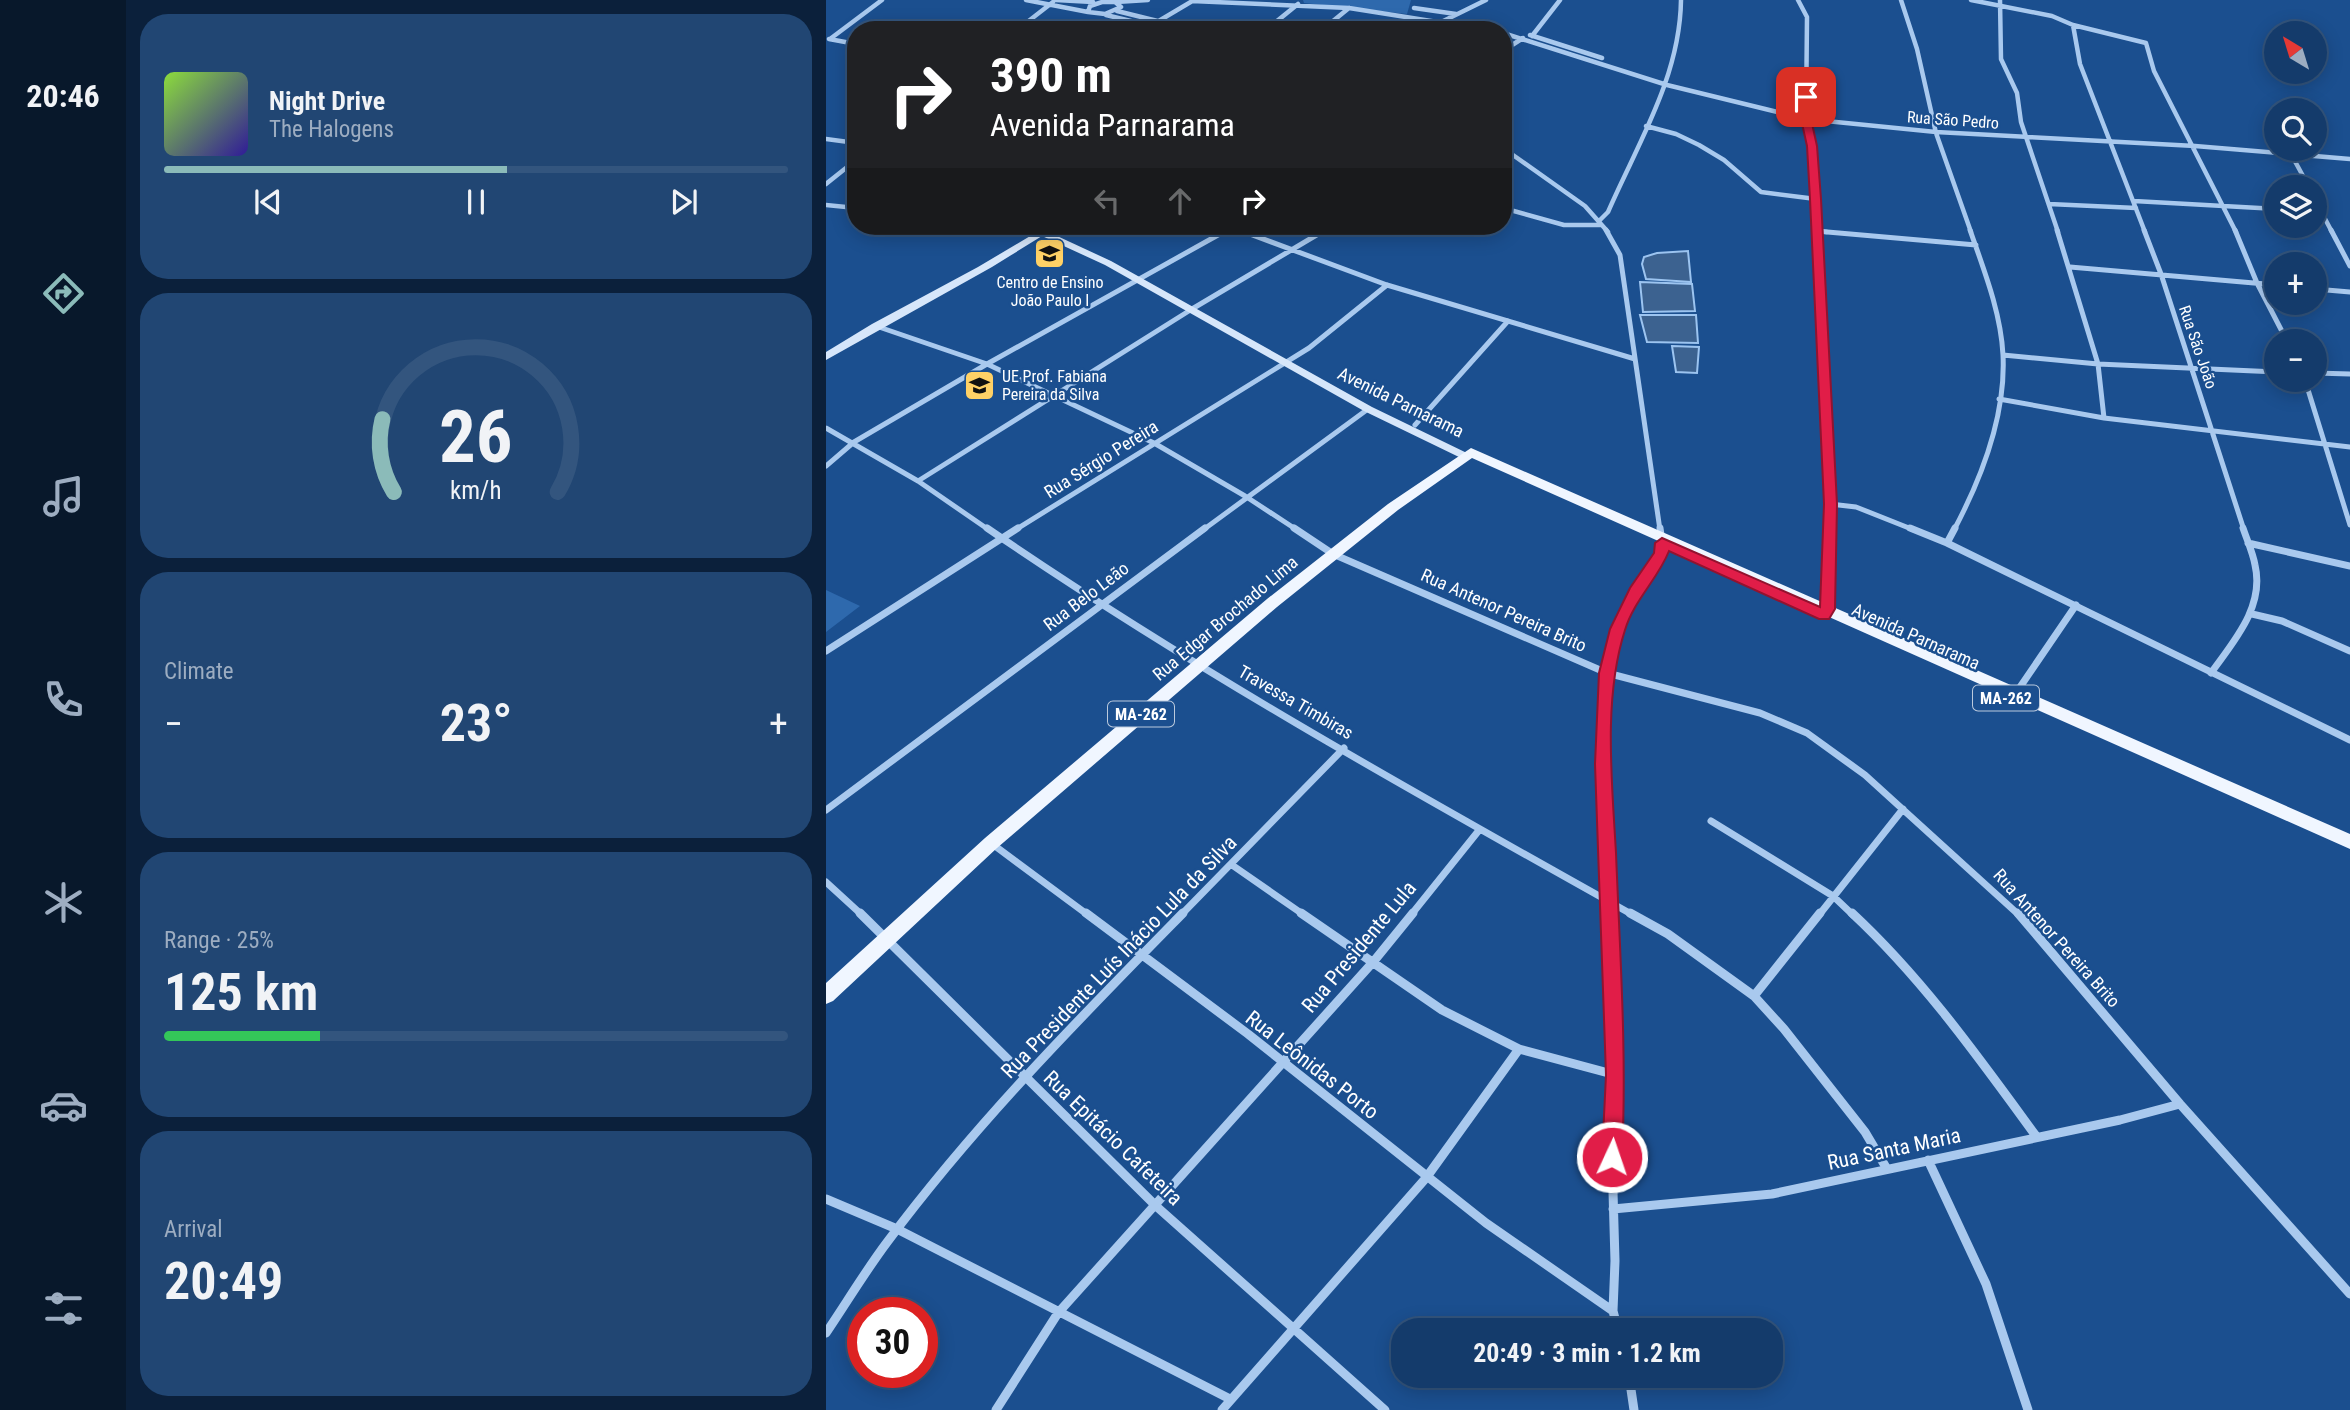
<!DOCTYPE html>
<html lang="en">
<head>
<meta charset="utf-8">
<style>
  :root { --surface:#143b6b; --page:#214673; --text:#f1f3f6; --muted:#9dadc1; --line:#33557e; --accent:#8bbbb9 }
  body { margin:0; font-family:"Roboto Condensed",sans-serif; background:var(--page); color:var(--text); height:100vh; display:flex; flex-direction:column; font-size:26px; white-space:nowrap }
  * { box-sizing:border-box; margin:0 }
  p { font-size:23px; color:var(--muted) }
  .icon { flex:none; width:38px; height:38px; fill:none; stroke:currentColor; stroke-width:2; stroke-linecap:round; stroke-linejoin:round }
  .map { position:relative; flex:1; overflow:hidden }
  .drawer { display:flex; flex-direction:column; gap:14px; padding:14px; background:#0b203b; width:700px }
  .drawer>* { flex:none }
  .hud { position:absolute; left:21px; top:21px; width:665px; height:214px; border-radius:28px; box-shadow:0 4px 18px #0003,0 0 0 2px var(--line); background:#202124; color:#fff; overflow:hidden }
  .needle { width:46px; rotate:322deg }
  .controls { position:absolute; left:1438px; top:21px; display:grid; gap:14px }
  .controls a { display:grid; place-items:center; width:63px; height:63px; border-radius:50%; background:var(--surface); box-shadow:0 4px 18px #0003,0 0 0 2px var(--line); font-size:35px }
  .speed { position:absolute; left:21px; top:1297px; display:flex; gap:14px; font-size:35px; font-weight:700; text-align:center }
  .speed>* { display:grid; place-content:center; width:91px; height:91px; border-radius:50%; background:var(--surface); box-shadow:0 4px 18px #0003,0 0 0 2px var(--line); line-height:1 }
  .speed .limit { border:10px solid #d22; background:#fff; color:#111 }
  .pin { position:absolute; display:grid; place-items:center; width:60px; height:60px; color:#fff; margin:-30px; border-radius:14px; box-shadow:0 4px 10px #0006 }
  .me { position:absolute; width:77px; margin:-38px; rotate:3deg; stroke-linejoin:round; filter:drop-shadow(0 0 5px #0008) }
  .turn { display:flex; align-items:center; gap:24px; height:147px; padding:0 28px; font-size:32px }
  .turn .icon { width:91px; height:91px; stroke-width:2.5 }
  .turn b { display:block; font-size:49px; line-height:60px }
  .lanes { display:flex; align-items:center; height:66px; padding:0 28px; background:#0003; justify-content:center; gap:35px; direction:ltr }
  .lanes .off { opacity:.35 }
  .big { font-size:52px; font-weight:700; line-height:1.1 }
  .drawer .card { flex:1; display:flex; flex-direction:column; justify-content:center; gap:10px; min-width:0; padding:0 24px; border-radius:28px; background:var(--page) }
  .drawer .dial { align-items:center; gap:0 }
  .dial svg { height:182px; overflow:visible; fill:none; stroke:var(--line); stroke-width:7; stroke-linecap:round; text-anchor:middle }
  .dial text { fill:var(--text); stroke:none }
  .song { display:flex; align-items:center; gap:21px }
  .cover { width:84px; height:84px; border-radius:10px; background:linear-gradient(135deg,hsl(90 70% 55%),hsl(250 70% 35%)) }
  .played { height:7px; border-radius:4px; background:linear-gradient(90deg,var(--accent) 55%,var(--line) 55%) }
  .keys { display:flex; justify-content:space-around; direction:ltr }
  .heat { display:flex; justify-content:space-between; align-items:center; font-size:38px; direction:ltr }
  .charge { height:10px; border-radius:5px; background:linear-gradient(90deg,#34c759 25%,var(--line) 0) }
  .trip { position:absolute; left:565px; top:1318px; width:392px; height:70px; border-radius:28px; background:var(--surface); box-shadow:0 4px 18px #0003,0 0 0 2px var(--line); font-weight:700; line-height:70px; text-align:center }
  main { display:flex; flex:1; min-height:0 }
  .tab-bar { display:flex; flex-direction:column; width:126px; justify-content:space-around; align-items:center; background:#08182b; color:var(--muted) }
  .tab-bar .icon { width:49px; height:49px }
  .tab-bar .current { color:var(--accent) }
  .tab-bar b { font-size:32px; color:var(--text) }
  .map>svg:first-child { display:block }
  .green { fill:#2e69ad }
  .water { fill:#3c6290; stroke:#9cc4f0; stroke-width:2 }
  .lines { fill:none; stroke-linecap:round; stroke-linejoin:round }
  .street-far3 { stroke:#a9c9ee; stroke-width:4.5 }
  .street-far2 { stroke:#a9c9ee; stroke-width:5 }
  .street-far1 { stroke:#a9c9ee; stroke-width:7 }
  .street { stroke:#a9c9ee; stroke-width:9 }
  .secondary { fill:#d6e6fa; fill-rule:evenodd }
  .primary { fill:#f0f6ff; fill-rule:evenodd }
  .route { fill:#e11d48; stroke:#92132f; stroke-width:2 }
  .labels { text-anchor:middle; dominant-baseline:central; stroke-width:5; stroke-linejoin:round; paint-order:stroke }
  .far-street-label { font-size:16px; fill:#fff; stroke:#1b4f8f }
  .far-poi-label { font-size:16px; fill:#fff; stroke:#1b4f8f }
  .shield { fill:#1b4f8f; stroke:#bbcadd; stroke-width:2 }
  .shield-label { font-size:16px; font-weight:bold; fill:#fff }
  .street-label { font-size:18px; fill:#fff; stroke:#1b4f8f }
  .near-street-label { font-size:21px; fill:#fff; stroke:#1b4f8f }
</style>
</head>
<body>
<main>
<nav class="tab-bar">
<b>20:46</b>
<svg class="icon current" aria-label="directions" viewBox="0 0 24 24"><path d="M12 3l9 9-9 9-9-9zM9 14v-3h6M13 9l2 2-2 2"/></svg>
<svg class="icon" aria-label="music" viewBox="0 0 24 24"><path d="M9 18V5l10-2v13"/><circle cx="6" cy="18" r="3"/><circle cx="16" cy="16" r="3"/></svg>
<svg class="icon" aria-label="phone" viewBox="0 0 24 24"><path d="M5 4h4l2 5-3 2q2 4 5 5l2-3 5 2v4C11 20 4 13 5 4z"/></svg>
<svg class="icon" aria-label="climate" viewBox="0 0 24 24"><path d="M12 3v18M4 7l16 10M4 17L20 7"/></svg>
<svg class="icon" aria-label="car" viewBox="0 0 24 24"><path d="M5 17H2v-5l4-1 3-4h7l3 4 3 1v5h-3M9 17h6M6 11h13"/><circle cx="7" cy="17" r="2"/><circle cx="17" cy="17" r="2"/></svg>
<svg class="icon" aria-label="filters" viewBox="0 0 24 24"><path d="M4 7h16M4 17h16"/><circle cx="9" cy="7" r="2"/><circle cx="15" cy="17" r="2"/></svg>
</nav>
<section class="drawer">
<div class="card">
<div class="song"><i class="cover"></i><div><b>Night Drive</b><p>The Halogens</p></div></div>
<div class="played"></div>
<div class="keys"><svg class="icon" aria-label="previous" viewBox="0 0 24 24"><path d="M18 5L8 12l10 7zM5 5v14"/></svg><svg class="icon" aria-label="pause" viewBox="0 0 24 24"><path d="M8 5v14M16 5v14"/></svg><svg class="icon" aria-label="next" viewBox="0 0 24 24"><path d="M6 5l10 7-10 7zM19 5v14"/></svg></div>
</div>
<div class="card dial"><svg viewBox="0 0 100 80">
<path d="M14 69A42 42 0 1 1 86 69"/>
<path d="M14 69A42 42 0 0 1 9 37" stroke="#8bbbb9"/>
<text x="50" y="56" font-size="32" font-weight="700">26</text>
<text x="50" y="72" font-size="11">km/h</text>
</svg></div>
<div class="card"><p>Climate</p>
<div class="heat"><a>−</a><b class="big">23°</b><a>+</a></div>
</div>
<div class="card"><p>Range · 25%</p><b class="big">125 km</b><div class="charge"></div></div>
<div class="card"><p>Arrival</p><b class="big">20:49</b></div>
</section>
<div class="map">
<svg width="1524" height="1410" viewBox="0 0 1524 1410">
  <rect width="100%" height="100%" fill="#1b4f8f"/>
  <!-- green -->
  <path class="green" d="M477 0H585L581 14 478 3Z
    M0 590 34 606 0 632Z"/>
  <!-- water -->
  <path class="water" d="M862 251 865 282 820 279 816 264 818 257 831 253Z
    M814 282 866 284 869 311 817 312Z
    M814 315H870L872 343 821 342Z
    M846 346 873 347 871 373 850 372Z"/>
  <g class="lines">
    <!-- street-far3 -->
    <path class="street-far3" d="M200 0 262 12
      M230 0 267 2
      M972 0 981 17 980 119 986 146 991 232
      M1075 0 1091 49 1110 133 1145 232
      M1145 0 1226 16 1247 25 1320 43 1328 71 1410 232
      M1174 0 1175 59 1191 93 1195 122 1232 232
      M366 1 523 8 662 30
      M276 2H289L295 7 279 14 262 12 264 6Z
      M290 2 322 0
      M588 8 630 14
      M291 11 368 30
      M280 15 342 30
      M331 22 368 0
      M1247 25 1254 64 1319 232
      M191 30 227 2
      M286 30 291 18
      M440 30 472 4
      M496 30 523 8
      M599 30 660 0
      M677 33 841 85 980 119 1110 132 1369 146 1524 159
      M704 35 776 58
      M706 36 734 0
      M3 39 30 44
      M4 39 56 0
      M677 51 697 38
      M820 126 850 134 873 145 898 160 935 192 990 199
      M0 139 30 143
      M677 148 759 206 782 232
      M1465 154 1483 187
      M0 184 30 160
      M1489 200 1506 232
      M1308 201 1451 209
      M1223 204 1310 208
      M0 205 30 208
      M677 208 738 225H775
      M774 220 782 212C812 143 854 77 855 0
      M188 226 216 232
      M404 227 417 232
      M990 231 1001 232
      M216 232 225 226
      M230 232 243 226
      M398 232 409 226
      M496 232 506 226"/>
    <!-- street-far2 -->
    <path class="street-far2" d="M208 230H219
      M413 230 561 285 809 359
      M780 230 794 255 834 530
      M991 230 999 378 1003 530
      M1231 230 1272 364 1278 418
      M1318 230 1335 274 1418 530
      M1409 230 1431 283 1461 341
      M1505 230 1524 266
      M990 231 1150 245
      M224 235 234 230
      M1244 267 1451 285
      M1489 289 1524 292
      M50 326 161 364 328 443 419 496 471 530
      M1177 355 1272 364 1451 372
      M1489 373 1524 374
      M1479 380 1524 525
      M1173 399 1278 418 1524 447
      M589 425 682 321
      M0 428 92 481 163 530
      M0 466 28 442 161 364 401 230
      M92 481 366 309 499 230
      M1004 504 1030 507 1088 530
      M189 530 483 348 561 285
      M377 530 542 409
      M1128 530C1155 479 1180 415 1177 355 1175 313 1158 270 1144 230"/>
    <!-- street-far1 -->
    <path class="street-far1" d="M161 528C368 670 589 793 807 915
      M468 528 507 554 781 673 934 713 981 733 1039 775 1193 915
      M834 528 835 535
      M1084 528 1121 543 1524 740
      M1121 543 1129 528
      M1422 543 1524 566
      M1002 609 1003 528
      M1426 614 1456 621 1524 651
      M0 651 192 528
      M1385 673C1407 642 1439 607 1429 565 1427 553 1421 540 1417 528
      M1190 693 1250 605
      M0 810 379 528
      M885 821 1007 896 1027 915
      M165 843 262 915
      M406 865 478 915
      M0 882 36 915
      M355 915 518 748
      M585 915 654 829
      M783 915 777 764 781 673 792 629 809 592 835 553 836 543
      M993 915 1077 809"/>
    <!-- street -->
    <path class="street" d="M34 913 330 1206 559 1410
      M260 913 422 1034 660 1223 787 1311
      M475 913 616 1010 693 1049 790 1075
      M783 913 790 1075 786 1157 789 1261 787 1311 792 1330
      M804 913 842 934 928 996 958 1029 1039 1132 1061 1169
      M1026 913C1097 979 1153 1058 1210 1136
      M1192 913 1354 1104 1524 1294
      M928 996 994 913
      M1102 1160 1160 1284 1202 1410
      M0 1199 71 1229 404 1399
      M787 1209 946 1194 1294 1120 1354 1104
      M0 1333C21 1302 40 1270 62 1241 150 1123 255 1017 357 913
      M803 1376 808 1410
      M170 1410 232 1313 548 961 587 913
      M396 1410 600 1178 693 1049"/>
    <!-- secondary -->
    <path class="secondary" d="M216 229 285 261 546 407 645 455 643 458H635L538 411 279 265 216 236 166 267 0 360V352L46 324 152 267Z"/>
    <!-- primary -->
    <path class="primary" d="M645 448 1524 834V849L646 458 572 510 451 607 171 848 7 1001 0 1004V983L159 838 441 599 562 504Z"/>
  </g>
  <!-- route -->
  <path class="route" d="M980 94 985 97V119L991 146 995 199 1011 504 1009 609 1003 619H993L843 551C832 579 808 600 799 630 777 698 786 782 790 853 794 955 801 1055 796 1157L793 1164 786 1167 779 1164 776 1157 780 1075 769 764 773 673 784 629 804 588 828 553 829 543 836 538 994 607 998 504 984 199 981 146 975 119V97Z"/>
  <!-- icons -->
  <defs>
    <symbol id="school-square" viewBox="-11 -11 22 22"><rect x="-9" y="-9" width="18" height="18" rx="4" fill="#ffd166" stroke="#1b4f8f"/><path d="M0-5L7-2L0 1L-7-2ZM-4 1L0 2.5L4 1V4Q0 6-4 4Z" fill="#111"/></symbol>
  </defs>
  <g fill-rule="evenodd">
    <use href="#school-square" x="206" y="236" width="35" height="35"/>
    <use href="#school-square" x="136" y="368" width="35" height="35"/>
  </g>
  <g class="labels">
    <!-- far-street labels -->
    <g class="far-street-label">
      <text transform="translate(1127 120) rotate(4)">Rua São Pedro</text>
      <text transform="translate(1372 347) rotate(71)">Rua São João</text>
    </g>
    <!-- far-poi labels -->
    <g class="far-poi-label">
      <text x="224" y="282">Centro de Ensino<tspan x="224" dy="18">João Paulo I</tspan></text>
      <text x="176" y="376" text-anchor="start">UE Prof. Fabiana<tspan x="176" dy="18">Pereira da Silva</tspan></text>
    </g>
    <!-- shield labels -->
    <g class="shield">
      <rect x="1147" y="685.5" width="66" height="25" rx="5"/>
      <rect x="282" y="701.5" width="66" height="25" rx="5"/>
    </g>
    <g class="shield-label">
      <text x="1180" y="698">MA-262</text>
      <text x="315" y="714">MA-262</text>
    </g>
    <!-- street labels -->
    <g class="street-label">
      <text transform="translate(575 402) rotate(26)">Avenida Parnarama</text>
      <text transform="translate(275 459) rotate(-32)">Rua Sérgio Pereira</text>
      <text transform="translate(260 596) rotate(-37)">Rua Belo Leão</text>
      <text transform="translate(678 610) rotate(24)">Rua Antenor Pereira Brito</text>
      <text transform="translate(399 618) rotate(-40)">Rua Edgar Brochado Lima</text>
      <text transform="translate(1090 636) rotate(24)">Avenida Parnarama</text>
      <text transform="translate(470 702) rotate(30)">Travessa Timbiras</text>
      <text transform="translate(1231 938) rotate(48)">Rua Antenor Pereira Brito</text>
    </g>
    <!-- near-street labels -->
    <g class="near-street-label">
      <text transform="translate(533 947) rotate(-50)">Rua Presidente Lula</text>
      <text transform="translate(293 957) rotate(-46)">Rua Presidente Luís Inácio Lula da Silva</text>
      <text transform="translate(486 1065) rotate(38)">Rua Leônidas Porto</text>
      <text transform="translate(287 1138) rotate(44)">Rua Epitácio Cafeteira</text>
      <text transform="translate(1068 1149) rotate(-12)">Rua Santa Maria</text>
    </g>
  </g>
</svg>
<div class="controls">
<a><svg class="needle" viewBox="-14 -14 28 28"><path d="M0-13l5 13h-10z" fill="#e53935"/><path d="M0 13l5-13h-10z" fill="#9dadc1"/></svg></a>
<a><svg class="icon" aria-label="search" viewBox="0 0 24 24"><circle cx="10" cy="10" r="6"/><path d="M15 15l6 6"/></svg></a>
<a><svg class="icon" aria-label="layers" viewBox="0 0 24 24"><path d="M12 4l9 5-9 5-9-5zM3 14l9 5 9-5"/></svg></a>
<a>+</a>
<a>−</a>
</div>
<div class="speed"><div class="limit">30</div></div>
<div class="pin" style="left:980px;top:97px;background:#d93025"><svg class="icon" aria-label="arrive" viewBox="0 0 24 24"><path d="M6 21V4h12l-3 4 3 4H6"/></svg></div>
<svg class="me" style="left:786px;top:1157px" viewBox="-20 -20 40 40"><circle r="17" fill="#e11d48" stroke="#fff" stroke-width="3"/><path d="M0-11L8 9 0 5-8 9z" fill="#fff"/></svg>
<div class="trip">20:49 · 3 min · 1.2 km</div>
<div class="hud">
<div class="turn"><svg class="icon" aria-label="right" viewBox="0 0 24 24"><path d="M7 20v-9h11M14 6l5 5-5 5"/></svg><div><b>390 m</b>Avenida Parnarama</div></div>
<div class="lanes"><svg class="icon off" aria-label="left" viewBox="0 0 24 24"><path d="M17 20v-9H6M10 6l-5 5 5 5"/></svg><svg class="icon off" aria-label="ahead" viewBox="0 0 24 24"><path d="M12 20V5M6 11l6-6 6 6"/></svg><svg class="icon" aria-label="right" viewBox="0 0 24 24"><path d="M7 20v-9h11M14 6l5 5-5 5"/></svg></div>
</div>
</div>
</main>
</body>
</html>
